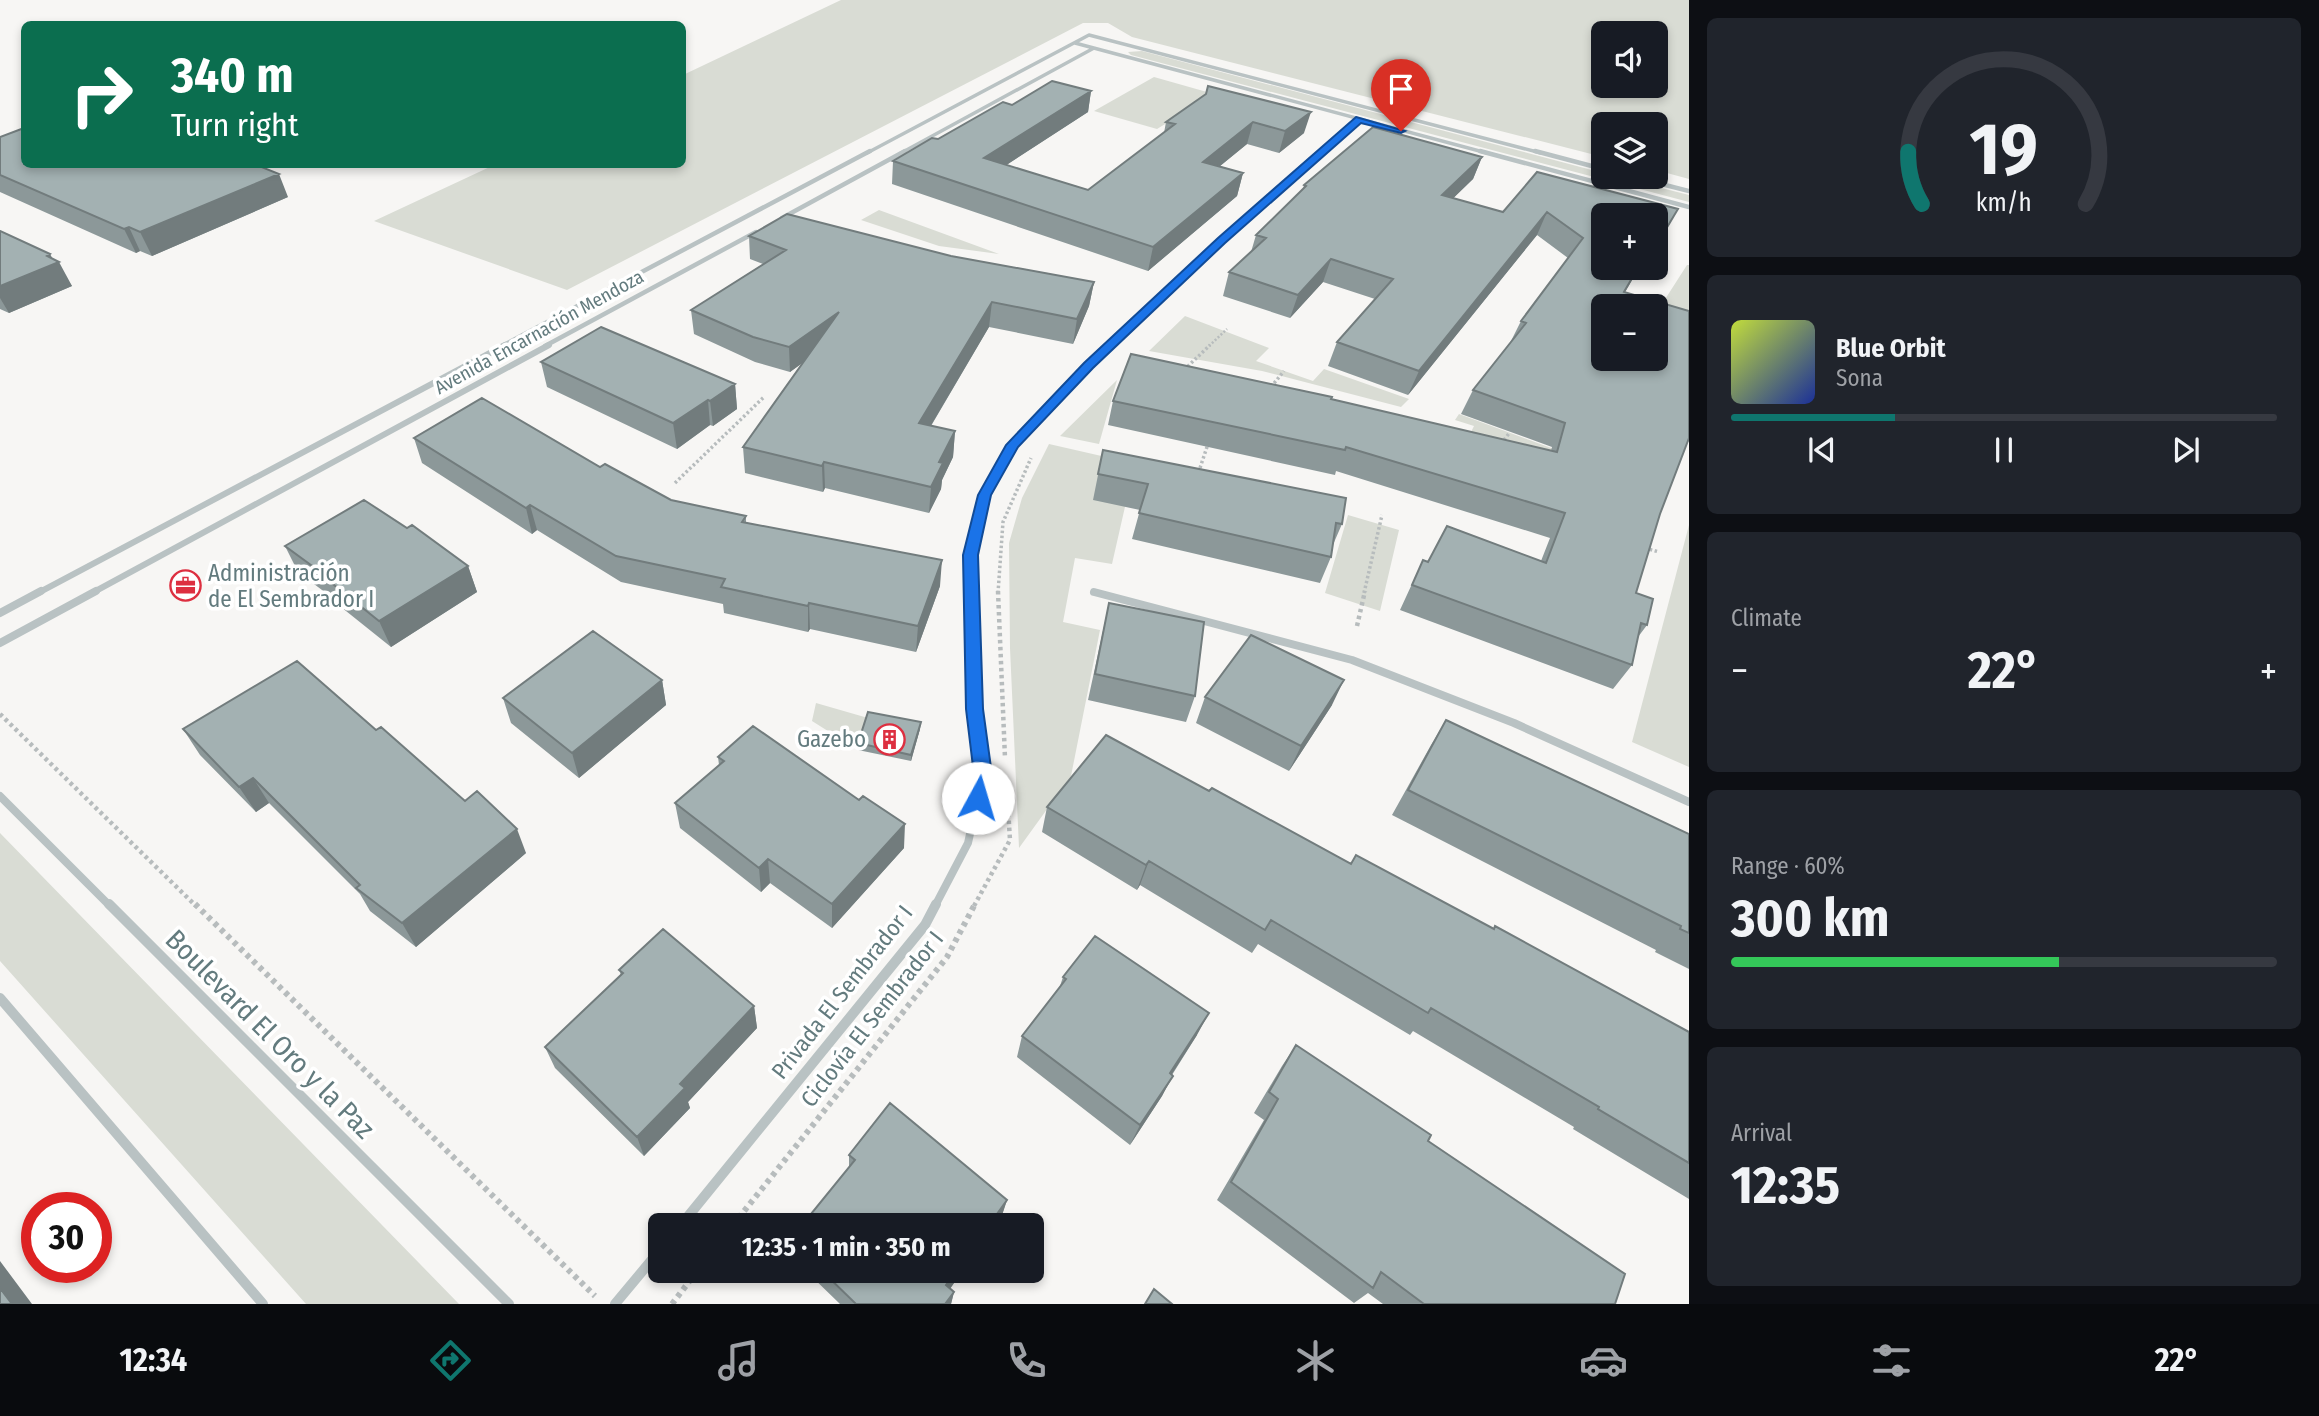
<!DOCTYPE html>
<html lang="en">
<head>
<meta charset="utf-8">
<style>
  :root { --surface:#171b24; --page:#20242c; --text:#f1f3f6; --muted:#9ea1a6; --line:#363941; --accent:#0f766e }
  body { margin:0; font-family:"Fira Sans Condensed",sans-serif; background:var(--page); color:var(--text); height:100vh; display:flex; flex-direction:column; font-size:26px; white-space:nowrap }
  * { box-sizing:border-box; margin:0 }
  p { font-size:23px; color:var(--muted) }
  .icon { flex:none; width:38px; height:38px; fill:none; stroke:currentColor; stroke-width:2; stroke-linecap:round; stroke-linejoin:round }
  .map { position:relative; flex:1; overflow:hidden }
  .sheet { display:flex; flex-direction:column; gap:18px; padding:18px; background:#0d0f14; width:630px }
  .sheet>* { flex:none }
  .hud { position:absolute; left:21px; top:21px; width:665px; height:147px; border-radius:10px; box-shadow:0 4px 10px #0003; background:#0b6e4f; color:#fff; overflow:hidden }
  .controls { position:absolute; left:1591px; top:21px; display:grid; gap:14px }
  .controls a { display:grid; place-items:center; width:77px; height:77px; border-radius:10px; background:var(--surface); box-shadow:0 4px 10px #0003; font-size:35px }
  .speed { position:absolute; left:21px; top:1192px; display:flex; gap:14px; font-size:35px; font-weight:700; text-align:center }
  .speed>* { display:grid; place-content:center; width:91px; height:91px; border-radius:50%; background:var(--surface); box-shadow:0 4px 10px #0003; line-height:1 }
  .speed .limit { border:10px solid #d22; background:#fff; color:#111 }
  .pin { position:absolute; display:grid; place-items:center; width:60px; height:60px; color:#fff; margin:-72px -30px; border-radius:50% 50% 50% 0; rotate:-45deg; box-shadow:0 0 7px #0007 }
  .pin .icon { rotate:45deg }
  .me { position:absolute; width:77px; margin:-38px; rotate:6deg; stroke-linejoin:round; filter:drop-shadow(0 0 5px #0008) }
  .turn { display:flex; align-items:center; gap:24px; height:147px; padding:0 35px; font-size:32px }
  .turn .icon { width:91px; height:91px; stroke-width:2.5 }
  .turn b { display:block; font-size:49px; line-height:60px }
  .big { font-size:52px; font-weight:700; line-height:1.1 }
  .sheet .tile { flex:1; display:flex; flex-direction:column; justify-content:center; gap:10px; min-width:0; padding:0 24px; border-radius:10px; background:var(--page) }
  .sheet .dial { align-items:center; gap:0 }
  .dial svg { height:182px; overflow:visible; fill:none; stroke:var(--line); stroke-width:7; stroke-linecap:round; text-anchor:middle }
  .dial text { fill:var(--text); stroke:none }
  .song { display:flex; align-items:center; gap:21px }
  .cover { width:84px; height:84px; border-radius:10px; background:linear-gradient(135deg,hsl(70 70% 55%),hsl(230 70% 35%)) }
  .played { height:7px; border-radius:4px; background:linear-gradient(90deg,var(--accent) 30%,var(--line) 30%) }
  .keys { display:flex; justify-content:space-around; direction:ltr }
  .heat { display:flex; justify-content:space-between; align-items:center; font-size:38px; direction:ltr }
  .charge { height:10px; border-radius:5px; background:linear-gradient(90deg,#34c759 60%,var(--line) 0) }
  .trip { position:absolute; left:648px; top:1213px; width:396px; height:70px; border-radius:10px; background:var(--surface); box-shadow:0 4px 10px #0003; font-weight:700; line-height:70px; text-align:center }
  .menu { display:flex; height:112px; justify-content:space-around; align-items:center; background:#090b0e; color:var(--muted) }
  .menu .icon { width:49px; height:49px }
  .menu .selected { color:var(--accent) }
  .menu b { font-size:32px; color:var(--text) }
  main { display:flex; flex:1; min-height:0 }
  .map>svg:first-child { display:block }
  .green { fill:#d9dcd4; fill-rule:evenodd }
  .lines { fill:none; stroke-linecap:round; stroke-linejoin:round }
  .path-far3 { stroke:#b7bcbd; stroke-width:2.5; stroke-dasharray:2 2; stroke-linecap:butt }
  .path-far2 { stroke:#b7bcbd; stroke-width:3.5; stroke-dasharray:2.5 2.5; stroke-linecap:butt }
  .path-far1 { stroke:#b7bcbd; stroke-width:4.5; stroke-dasharray:3.5 3.5; stroke-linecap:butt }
  .path { stroke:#b7bcbd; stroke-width:6; stroke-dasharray:4.5 4.5; stroke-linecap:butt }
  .street-far4 { stroke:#b9c2c3; stroke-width:3.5 }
  .street-far3 { stroke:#b9c2c3; stroke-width:4.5 }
  .street-far2 { stroke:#b9c2c3; stroke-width:6 }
  .street-far1 { stroke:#b9c2c3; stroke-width:8 }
  .street { stroke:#b9c2c3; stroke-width:10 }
  .wall { fill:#8c9899; fill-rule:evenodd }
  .shaded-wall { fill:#727c7d }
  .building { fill:#a3b1b2; stroke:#727c7d; stroke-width:2; fill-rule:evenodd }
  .route { fill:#1a73e8; stroke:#114b97; stroke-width:2 }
  .labels { text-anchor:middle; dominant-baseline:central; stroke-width:7; stroke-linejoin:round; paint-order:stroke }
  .far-street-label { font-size:19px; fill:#637b7e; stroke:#fff }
  .poi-label { font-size:23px; fill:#637b7e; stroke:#fff; text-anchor:start }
  .street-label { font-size:23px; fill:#637b7e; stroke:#fff }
  .near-street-label { font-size:28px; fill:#637b7e; stroke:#fff }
</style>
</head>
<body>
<main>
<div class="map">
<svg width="1689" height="1304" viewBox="0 0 1689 1304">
  <rect width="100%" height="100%" fill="#f7f6f4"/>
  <!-- green -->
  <path class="green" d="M841 0H1689V179L1656 170V124H1603V157L1132 37 1108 23H1083L567 290 374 221 494 165 682 164 683 75ZM1603 33H1656V86H1603Z
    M1142 51 1603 173V177H1618L1689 195V202L1131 55 1128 52Z
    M1154 77 1214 94 1157 129 1094 111Z
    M879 210 999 254 939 246 861 220Z
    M1687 265H1689V312L1662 304Z
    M1185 316 1269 348 1256 361 1313 381 1324 369 1409 399 1401 407 1262 371 1149 351Z
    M1117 380 1099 444 1060 436Z
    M1459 414 1573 456 1470 434 1474 426 1455 420Z
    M1049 444 1119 460 1132 476 1112 564 1075 558 1063 622 1100 630 1071 776 1019 848 1010 648 1009 543 1022 498Z
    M1348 515 1399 530 1380 611 1325 593Z
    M1689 525V767L1632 742Z
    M816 703 868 718 858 750 812 721Z
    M0 833 459 1304H306L0 961Z"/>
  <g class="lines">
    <!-- path-far3 -->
    <path class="path-far3" d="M1209 346 1227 329"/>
    <!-- path-far2 -->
    <path class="path-far2" d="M1184 370 1210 345
      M1271 387 1284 371
      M1501 444 1510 432
      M1200 468 1208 444
      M675 483 764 397
      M1645 548 1659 552
      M998 593 1003 522 1031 458
      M1364 593 1382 515"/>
    <!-- path-far1 -->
    <path class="path-far1" d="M998 591 1005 758
      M1357 626 1365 591
      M0 714 196 906
      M974 906 1010 840 1006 777"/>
    <!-- path -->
    <path class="path" d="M195 904 595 1296
      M733 1225 947 957 975 904
      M672 1304 698 1270"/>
    <!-- street-far4 -->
    <path class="street-far4" d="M1075 43 1487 153
      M867 153 1089 35 1541 153
      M901 153 1094 48
      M1321 153 1359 119"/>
    <!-- street-far3 -->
    <path class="street-far3" d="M1480 151 1689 207
      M1535 151 1603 169
      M1634 177 1689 191
      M782 218 905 151
      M502 346 870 151
      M545 346 756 232
      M1109 346 1221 241 1323 151"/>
    <!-- street-far2 -->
    <path class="street-far2" d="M1094 592 1097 593
      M38 593 505 345
      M92 593 549 345
      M971 593 970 555 985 496 1012 445 1111 345"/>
    <!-- street-far1 -->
    <path class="street-far1" d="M1094 592 1352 660 1514 723 1689 802
      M0 613 41 591
      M0 643 96 591
      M0 796 110 906
      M935 906 968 843 983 775 975 709 971 591"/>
    <!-- street -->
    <path class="street" d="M109 904 509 1304
      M0 998 263 1304
      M681 1225 925 925 936 904
      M615 1304 660 1250"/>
  </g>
  <!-- wall -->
  <path class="wall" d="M1091 91 1088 112 1006 165 1088 190 1164 133 1166 122 1206 94 1304 133 1279 153 1247 144 1220 166 1243 173 1237 196 1148 271 892 184 893 161 1012 105Z
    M1373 127 1482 157 1473 179 1453 198 1503 212 1537 172 1678 209 1656 247V215H1603V268H1639L1625 292 1689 311V442L1688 441 1660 514 1636 593 1653 599 1647 625 1638 637 1632 665 1613 689 1400 610 1423 560 1428 562 1447 526 1541 561 1550 538 1336 471 1335 475 1108 425 1113 401 1131 354 1332 397 1331 399 1551 451 1552 447 1461 414 1473 390 1510 343 1521 321 1568 258 1537 235 1408 395 1328 366 1337 342 1375 299 1323 282 1290 318 1223 296 1229 272 1251 252 1256 235 1303 190 1304 185ZM1603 306H1656V359H1603Z
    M0 137 288 197 152 256 140 251 136 253 0 192Z
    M0 231 52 258 72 286 9 313 0 309Z
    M749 236 951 256 1094 282 1089 306 1073 344 989 327 931 426 955 431 953 457 942 480 941 489 929 513 825 488 823 492 745 473 743 447 803 362 790 372 755 362 694 334 691 310 763 264 750 259Z
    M541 362 735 384 737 409 713 426 710 425 677 449 547 387Z
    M414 438 600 467 671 500 746 516V523L940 586 916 652 810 629 808 632 724 613 723 604 621 582 537 530 532 534 422 463Z
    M1103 450 1342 524 1332 547 1331 557 1320 583 1132 539 1140 510 1093 500Z
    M407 528 468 566 477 592 391 647 336 603 334 599 298 572 285 546Z
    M1109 603 1195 696 1186 722 1088 700Z
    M662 680 666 705 579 778 511 723 503 698Z
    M1205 697 1332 705 1289 771 1196 723Z
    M1446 720 1689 834V969L1655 952 1656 950 1392 815 1431 745Z
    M183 729 376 730 526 853 416 947 370 911 360 894 269 803 256 812 200 755Z
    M920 729 911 761 858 750V743Z
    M718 757 859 800 904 848 832 928 770 883 761 892 680 828 675 803 719 765Z
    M1209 791 1351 864 1493 929 1495 926 1689 1032V1199L1573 1129 1574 1127 1413 1031 1410 1035 1258 944 1252 953 1140 885 1137 890 1042 832 1047 807Z
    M619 970 754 1006 757 1028 688 1102 690 1108 644 1156 555 1068 545 1047 621 975Z
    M1063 977 1197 1035 1172 1075 1162 1096 1130 1145 1017 1057 1022 1036 1059 989Z
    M1296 1045 1428 1141 1615 1304H1383L1368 1293 1354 1303 1217 1200 1264 1120 1254 1113 1282 1066Z
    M849 1155 1007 1200 1001 1218 849 1168Z
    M805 1270H963L950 1289 954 1292 951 1304H840Z"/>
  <!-- shaded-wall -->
  <path class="shaded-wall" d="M1091 91 1088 112 982 181 984 158Z
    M1311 112 1304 133 1279 153 1285 131Z
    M1253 122 1247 144 1198 184 1203 162Z
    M1482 157 1473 179 1433 218 1442 195Z
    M1243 173 1237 196 1148 271 1153 247Z
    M279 174 288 197 152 256 140 232Z
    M1547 212 1537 235 1408 395 1419 371Z
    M129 227 140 251 136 253 124 229Z
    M50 254 55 263 59 262 72 286 9 313 0 298V286Z
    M1331 259 1323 282 1290 318 1298 295Z
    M1094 282 1089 306 1073 344 1077 319Z
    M992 302 989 327 917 449 919 423Z
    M839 312V337L790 372 789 347Z
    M735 384 737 409 713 426 710 401Z
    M708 400 710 425 677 449 673 423Z
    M955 431 953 457 942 480 941 489 929 513 931 487 939 462Z
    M824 462 825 488 823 492 822 466Z
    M530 505 537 530 532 534 526 508Z
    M942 560 940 586 916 652 918 626Z
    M468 566 477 592 391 647 379 621Z
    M809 603 810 629 808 632V606Z
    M662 680 666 705 579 778 572 753Z
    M1344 680 1332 705 1289 771 1301 746Z
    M921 722 920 729 911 761V755Z
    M253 778 269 803 256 812 239 787Z
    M905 824 904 848 832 928V904Z
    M517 829 526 853 416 947 402 923Z
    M768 859 770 883 761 892 759 868Z
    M1149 861 1140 885 1137 890 1146 865Z
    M754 1006 757 1028 688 1102 690 1108 644 1156 637 1137 680 1084Z
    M1209 1013 1197 1035 1159 1094 1170 1073Z
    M1173 1076 1162 1096 1130 1145 1140 1125Z
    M1007 1200 1001 1218 996 1225H989Z
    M0 1261 32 1304H12L0 1288Z
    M956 1270H963L942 1300 946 1285Z
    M954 1292 951 1304H945Z"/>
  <!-- building -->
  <path class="building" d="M1052 81 1091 91 984 158 1088 190 1175 124 1166 122 1206 94 1208 86 1311 112 1285 131 1253 122 1203 162 1243 173 1153 247 893 161 932 138 938 139 1003 102 1012 105Z
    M1373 127 1482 157 1442 195 1503 212 1537 172 1678 209 1663 234 1659 233 1656 239V215H1603V268H1638L1624 292 1689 311V438L1660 514 1636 593 1653 599 1647 625 1641 623 1632 665 1412 585 1423 560 1428 562 1447 526 1546 563 1565 513 1346 447 1345 450 1113 401 1131 354 1332 397 1331 399 1557 452 1565 423 1473 390 1526 323 1521 321 1583 238 1547 212 1419 371 1337 342 1393 279 1331 259 1298 295 1229 272 1266 238 1256 235 1306 186 1304 185ZM1603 306H1656V359H1603Z
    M24 128V164H254L279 174 140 232 129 227 124 229 0 175V137Z
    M787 214 951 256 1094 282 1077 319 992 302 919 423 955 431 939 462 943 463 931 487 824 462 822 466 743 447 839 312 789 347 753 337 691 310 786 250 749 236Z
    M0 231 50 254 47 256 59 262 0 286Z
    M601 327 735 384 710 401 708 400 673 423 541 362Z
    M482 398 600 467 605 464 671 500 746 516 742 522 942 560 918 626 809 603 808 606 721 587 725 579 616 556 530 505 526 508 414 438Z
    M1103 450 1346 498 1342 524 1336 523 1331 557 1139 513 1148 484 1098 474Z
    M364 500 407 528 412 525 468 566 379 621 324 577 326 576 285 546Z
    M1109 603 1204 622 1195 696 1095 674Z
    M593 631 662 680 572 753 503 698Z
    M1251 635 1344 680 1301 746 1205 697Z
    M297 661 376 730 381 727 465 801 477 791 517 829 402 923 356 888 360 885 253 778 239 787 183 729Z
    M868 712 921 722 911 755 858 743Z
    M1446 720 1689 834V933L1680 929 1681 926 1408 790Z
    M753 726 859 800 863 796 905 824 832 904 768 859 759 868 675 803 724 761 718 757Z
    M1106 735 1209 791 1212 788 1351 864 1356 855 1494 929 1495 926 1689 1032V1163L1598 1109 1599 1107 1431 1008 1428 1013 1271 920 1265 930 1149 861 1146 865 1047 807Z
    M663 929 754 1006 680 1084 685 1088 637 1137 545 1047 623 973 619 970Z
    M1095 936 1209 1013 1170 1073 1173 1076 1140 1125 1022 1036 1066 979 1063 977Z
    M1296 1045 1431 1135 1428 1141 1625 1274 1615 1304H1424L1381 1272 1373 1288 1231 1182 1278 1099 1269 1092Z
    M890 1103 1007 1200 989 1225H802L855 1160 849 1155Z
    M821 1270H956L946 1285 954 1292 945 1304H856Z
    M0 1288 12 1304H0Z
    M1154 1289 1172 1304H1145Z"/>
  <!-- route -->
  <path class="route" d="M1356 117 1405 131 1401 133 1361 123 1225 243 1093 368 1018 447 991 495 978 555 983 709 992 775 984 803 978 805 971 803 969 798 974 775 966 709 963 555 978 495 1006 445 1084 363 1218 238Z"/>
  <!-- icons -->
  <defs>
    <symbol id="office-ring" viewBox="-11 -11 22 22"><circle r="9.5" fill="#fff" stroke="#dd2f40" stroke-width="1.5"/><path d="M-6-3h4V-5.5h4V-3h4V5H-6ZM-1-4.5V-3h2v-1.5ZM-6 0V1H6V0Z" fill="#dd2f40"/></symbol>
    <symbol id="building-ring" viewBox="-11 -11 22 22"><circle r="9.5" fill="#fff" stroke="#dd2f40" stroke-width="1.5"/><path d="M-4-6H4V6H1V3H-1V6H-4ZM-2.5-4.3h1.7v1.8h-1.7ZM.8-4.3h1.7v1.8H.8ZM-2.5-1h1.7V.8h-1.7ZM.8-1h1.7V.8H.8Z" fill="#dd2f40"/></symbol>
  </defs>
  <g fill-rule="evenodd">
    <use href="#office-ring" x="168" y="568" width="35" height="35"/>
    <use href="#building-ring" x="872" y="722" width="35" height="35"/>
  </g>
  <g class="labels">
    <!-- far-street labels -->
    <g class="far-street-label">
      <text transform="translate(539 332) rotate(-29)">Avenida Encarnación Mendoza</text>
    </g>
    <!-- poi labels -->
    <g class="poi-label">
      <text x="208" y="573">Administración<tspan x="208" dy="26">de El Sembrador I</tspan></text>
      <text x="866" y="739" text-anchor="end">Gazebo</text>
    </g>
    <!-- street labels -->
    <g class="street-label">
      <text transform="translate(842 992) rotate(-52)">Privada El Sembrador I</text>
      <text transform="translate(872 1019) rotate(-52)">Ciclovía El Sembrador I</text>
    </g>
    <!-- near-street labels -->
    <g class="near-street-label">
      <text transform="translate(270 1034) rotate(45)">Boulevard El Oro y la Paz</text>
    </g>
  </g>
</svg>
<div class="controls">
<a><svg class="icon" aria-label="sound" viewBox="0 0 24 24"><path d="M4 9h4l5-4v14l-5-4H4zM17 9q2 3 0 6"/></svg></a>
<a><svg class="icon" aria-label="layers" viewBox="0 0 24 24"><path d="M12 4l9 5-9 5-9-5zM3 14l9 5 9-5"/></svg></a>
<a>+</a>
<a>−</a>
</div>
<div class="speed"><div class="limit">30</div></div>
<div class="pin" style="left:1401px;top:131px;background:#d93025"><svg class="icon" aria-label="arrive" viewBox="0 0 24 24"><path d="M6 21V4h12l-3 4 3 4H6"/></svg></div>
<svg class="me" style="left:978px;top:798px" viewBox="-20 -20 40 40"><circle r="19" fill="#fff"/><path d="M0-13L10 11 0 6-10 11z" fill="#1a73e8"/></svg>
<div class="trip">12:35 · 1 min · 350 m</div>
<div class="hud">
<div class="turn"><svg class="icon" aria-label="right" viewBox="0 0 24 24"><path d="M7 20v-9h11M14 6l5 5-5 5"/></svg><div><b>340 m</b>Turn right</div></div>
</div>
</div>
<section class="sheet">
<div class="tile dial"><svg viewBox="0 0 100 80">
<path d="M14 69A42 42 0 1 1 86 69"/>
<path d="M14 69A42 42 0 0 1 8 46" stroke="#0f766e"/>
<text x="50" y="56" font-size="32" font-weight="700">19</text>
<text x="50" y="72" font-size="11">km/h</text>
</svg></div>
<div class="tile">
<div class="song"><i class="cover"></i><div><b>Blue Orbit</b><p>Sona</p></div></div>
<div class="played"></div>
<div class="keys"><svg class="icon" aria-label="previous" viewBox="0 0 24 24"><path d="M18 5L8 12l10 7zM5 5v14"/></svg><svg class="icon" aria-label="pause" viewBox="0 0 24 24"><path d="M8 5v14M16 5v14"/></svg><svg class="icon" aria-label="next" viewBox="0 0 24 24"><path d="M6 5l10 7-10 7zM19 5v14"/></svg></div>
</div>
<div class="tile"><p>Climate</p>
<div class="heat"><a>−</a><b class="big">22°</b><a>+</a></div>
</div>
<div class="tile"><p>Range · 60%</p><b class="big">300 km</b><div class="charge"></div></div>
<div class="tile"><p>Arrival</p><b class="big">12:35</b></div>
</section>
</main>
<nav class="menu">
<b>12:34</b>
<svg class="icon selected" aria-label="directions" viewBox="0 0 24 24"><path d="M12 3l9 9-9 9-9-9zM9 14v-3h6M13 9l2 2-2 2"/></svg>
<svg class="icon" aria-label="music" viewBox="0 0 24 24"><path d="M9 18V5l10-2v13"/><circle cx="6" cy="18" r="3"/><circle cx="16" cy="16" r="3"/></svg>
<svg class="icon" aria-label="phone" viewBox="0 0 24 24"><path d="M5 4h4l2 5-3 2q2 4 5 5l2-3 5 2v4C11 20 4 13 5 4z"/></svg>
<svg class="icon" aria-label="climate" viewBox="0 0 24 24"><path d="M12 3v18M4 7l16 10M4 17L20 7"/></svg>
<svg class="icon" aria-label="car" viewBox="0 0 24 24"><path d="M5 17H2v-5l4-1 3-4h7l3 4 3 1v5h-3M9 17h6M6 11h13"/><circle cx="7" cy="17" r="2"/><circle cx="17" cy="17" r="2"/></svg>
<svg class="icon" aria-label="filters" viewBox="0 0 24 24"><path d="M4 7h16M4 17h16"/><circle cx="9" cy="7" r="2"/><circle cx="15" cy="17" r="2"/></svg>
<b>22°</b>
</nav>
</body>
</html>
